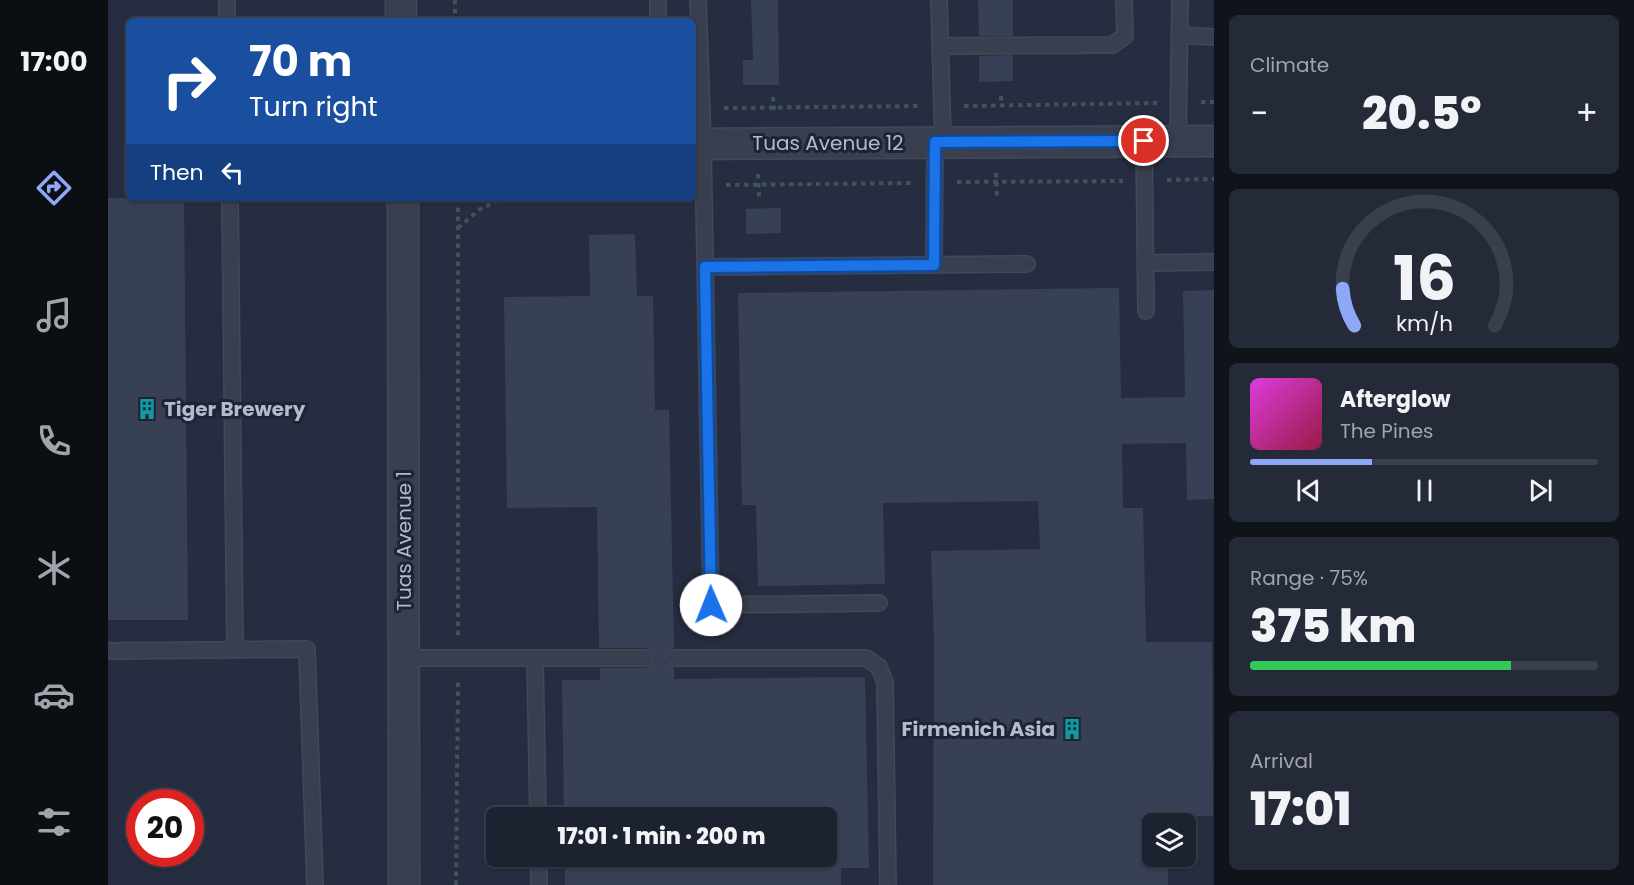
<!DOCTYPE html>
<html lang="en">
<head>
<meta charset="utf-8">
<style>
  :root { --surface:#1c2230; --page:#252a38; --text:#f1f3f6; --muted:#a0a4ab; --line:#3a3f4c; --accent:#8ea7f7 }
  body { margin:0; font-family:Poppins,sans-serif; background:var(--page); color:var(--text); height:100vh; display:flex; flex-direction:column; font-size:22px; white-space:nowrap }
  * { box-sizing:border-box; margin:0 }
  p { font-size:20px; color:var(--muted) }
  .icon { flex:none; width:33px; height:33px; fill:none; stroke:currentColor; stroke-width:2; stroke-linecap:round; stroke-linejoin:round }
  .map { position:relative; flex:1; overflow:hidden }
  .sheet { display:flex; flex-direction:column; gap:15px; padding:15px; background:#0f131a; width:420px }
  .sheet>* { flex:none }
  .top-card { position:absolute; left:18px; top:18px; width:570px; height:183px; border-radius:9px; box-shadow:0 2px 4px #0004,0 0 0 2px var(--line); background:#1a4fa0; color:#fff; overflow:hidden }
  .tools { position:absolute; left:1034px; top:813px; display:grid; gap:12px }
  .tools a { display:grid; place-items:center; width:54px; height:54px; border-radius:9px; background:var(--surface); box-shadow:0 2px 4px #0004,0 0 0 2px var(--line); font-size:30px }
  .speed { position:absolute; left:18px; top:789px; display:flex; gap:12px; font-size:30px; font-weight:700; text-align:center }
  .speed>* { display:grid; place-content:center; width:78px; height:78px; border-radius:50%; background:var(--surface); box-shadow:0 2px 4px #0004,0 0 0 2px var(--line); line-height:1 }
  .speed .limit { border:9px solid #d22; background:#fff; color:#111 }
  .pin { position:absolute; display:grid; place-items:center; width:51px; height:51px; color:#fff; margin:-26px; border:3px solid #fff; border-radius:50%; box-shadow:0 2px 6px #0007 }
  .me { position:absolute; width:66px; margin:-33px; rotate:359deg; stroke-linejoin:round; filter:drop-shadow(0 0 4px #0008) }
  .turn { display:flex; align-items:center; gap:21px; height:126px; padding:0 24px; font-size:27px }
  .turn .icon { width:78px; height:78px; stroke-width:2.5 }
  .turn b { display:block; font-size:42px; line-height:51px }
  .then { display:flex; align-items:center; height:57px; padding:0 24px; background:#0003; gap:12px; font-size:22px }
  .big { font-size:45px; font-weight:800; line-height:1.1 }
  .sheet .tile { flex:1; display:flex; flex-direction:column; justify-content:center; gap:9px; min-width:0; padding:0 21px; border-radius:9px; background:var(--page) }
  .sheet .dial { align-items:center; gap:0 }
  .dial svg { height:156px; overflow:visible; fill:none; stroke:var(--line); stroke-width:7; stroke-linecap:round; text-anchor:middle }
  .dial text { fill:var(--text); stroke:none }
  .song { display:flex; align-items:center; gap:18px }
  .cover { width:72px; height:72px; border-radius:9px; background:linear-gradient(135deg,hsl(300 70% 55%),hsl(340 70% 35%)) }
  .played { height:6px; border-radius:3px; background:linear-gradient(90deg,var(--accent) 35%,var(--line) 35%) }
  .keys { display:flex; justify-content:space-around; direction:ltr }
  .heat { display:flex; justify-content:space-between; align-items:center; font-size:33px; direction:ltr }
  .charge { height:9px; border-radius:4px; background:linear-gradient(90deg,#34c759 75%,var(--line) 0) }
  .trip { position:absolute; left:378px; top:807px; width:351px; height:60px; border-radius:9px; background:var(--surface); box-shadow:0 2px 4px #0004,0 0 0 2px var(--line); font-weight:800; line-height:60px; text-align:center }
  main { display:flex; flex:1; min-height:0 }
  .tab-bar { display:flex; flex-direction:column; width:108px; justify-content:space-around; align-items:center; background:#0b0e13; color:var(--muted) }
  .tab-bar .icon { width:42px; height:42px }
  .tab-bar .on { color:var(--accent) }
  .tab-bar b { font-size:27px; color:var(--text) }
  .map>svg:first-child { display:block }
  .building { fill:#384056 }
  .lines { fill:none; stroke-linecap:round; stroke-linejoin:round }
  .service-casing { stroke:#434859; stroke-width:18 }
  .minor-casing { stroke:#434859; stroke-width:33 }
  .path { stroke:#415359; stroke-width:4; stroke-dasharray:4.5 4.5; stroke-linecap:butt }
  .service { stroke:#3a3f50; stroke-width:15 }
  .minor { stroke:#3a3f50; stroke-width:30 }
  .route-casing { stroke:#114b97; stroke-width:15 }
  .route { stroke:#1a73e8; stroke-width:10 }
  .labels { text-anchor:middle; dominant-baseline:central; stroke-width:6; stroke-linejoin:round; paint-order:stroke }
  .street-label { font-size:20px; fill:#b6bbca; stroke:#1e2435 }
  .poi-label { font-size:20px; font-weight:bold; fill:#b6bbca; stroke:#1e2435; text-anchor:start }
</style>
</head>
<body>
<main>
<nav class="tab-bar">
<b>17:00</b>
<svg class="icon on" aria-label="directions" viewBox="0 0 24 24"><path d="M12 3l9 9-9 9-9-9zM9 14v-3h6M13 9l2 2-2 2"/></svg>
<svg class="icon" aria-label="music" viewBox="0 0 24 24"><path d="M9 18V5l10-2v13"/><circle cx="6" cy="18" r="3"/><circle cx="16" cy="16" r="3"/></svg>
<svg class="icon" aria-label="phone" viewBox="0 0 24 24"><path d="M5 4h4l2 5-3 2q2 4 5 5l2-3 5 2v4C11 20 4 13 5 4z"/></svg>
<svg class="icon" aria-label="climate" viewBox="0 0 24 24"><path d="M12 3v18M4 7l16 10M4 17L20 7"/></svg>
<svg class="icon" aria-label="car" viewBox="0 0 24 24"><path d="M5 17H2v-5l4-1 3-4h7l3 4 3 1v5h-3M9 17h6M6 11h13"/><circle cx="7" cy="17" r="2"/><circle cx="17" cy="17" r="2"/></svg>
<svg class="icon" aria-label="filters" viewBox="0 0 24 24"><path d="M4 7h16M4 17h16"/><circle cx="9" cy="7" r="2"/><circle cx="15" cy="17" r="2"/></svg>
</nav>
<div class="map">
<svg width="1106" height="885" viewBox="0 0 1106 885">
  <rect width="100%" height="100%" fill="#262d40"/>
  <!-- building -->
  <path class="building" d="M643 0H670L671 85H635V60H645Z
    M870 0H905V36H871Z
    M905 55V81L871 82V56Z
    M0 198H76L80 620H0Z
    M673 208V233L638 234V209Z
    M527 234 529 296H545L547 410H561L566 648 558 653 557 662 566 668V679L757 677 761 868H733V885H457V856H718V818H456L454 680H492V668H538L545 663 547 657 542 650 538 648H491L489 507 399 508 396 297 482 296 481 235Z
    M1011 288 1013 398 1077 397 1075 291 1106 290V499L1079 500 1078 443 1014 444 1015 508H1035L1038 642H1104L1105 816H1059V824H1044V856H1060V885H825L826 641 823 551 932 549 930 501 775 503 777 584 650 586 648 505H634L630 293Z"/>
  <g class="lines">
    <defs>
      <path id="service" d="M119 0V21
        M550 0V21
        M590 0 595 144 603 605 771 603
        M831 0 835 142
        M1072 35 1106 37
        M832 46 1004 45 1017 36 1016 0
        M1036 141 1038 311
        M1070 141 1072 0
        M122 198 127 650
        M1039 263 1106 262
        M826 265 827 142
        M597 267 919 264
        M0 651 199 649 207 885
        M295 658H537
        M427 658 430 818
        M566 658H758L771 667 777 682 780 885
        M431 856V885"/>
      <path id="minor" d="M293 0V21
        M585 144 1106 141
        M295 198 296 885"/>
    </defs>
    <!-- service casing -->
    <use href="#service" class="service-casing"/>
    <!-- minor casing -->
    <use href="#minor" class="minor-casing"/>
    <!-- path -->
    <path class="path" d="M347 0V21
      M893 96V105
      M665 97 666 110
      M1093 102H1106
      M856 106 1049 103
      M616 108 812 106
      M888 173 889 199
      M650 174 651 197
      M1059 180 1106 179
      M849 182 1015 181
      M618 185 805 183
      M511 198V201
      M350 228 372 209 396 198
      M350 635V198
      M348 885 350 679"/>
    <!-- service -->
    <use href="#service" class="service"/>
    <!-- minor -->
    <use href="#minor" class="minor"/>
  </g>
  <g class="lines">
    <defs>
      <path id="route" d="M603 605 597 267 826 265 827 142 1036 141"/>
    </defs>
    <!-- route casing -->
    <use href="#route" class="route-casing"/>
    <!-- route -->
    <use href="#route" class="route"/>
  </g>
  <!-- icons -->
  <defs>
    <symbol id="building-bare" viewBox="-9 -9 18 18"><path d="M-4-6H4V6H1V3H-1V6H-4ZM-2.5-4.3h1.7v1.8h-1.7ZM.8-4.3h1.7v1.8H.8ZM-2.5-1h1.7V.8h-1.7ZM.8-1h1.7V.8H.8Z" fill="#0f9aa8" stroke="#1e2435" stroke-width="2.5" paint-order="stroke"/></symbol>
  </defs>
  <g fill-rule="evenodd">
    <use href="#building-bare" x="24" y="394" width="30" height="30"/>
    <use href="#building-bare" x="949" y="714" width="30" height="30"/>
  </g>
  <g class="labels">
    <!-- street labels -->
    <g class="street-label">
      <text x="720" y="143">Tuas Avenue 12</text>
      <text transform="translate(296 541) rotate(-90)">Tuas Avenue 1</text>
    </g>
    <!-- poi labels -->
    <g class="poi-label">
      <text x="56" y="409">Tiger Brewery</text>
      <text x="947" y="729" text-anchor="end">Firmenich Asia</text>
    </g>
  </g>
</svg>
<div class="tools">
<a><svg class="icon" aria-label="layers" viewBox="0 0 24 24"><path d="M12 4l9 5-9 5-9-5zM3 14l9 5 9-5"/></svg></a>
</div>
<div class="speed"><div class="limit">20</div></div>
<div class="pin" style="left:1036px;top:141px;background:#d93025"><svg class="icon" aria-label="arrive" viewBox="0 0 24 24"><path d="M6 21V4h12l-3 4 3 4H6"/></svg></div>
<svg class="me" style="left:603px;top:605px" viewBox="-20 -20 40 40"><circle r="19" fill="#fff"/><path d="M0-13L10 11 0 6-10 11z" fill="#1a73e8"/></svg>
<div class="trip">17:01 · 1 min · 200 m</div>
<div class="top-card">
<div class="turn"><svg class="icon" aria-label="right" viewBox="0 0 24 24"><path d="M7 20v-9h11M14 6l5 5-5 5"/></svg><div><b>70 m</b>Turn right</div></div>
<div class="then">Then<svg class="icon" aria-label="left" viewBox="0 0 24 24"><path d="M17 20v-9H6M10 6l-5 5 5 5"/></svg></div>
</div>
</div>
<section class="sheet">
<div class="tile"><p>Climate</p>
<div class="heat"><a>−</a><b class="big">20.5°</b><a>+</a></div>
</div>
<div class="tile dial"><svg viewBox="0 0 100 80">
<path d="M14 69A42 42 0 1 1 86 69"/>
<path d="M14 69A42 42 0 0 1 8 50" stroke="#8ea7f7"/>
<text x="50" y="56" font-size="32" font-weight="700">16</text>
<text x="50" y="72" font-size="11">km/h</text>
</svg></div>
<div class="tile">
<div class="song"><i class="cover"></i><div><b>Afterglow</b><p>The Pines</p></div></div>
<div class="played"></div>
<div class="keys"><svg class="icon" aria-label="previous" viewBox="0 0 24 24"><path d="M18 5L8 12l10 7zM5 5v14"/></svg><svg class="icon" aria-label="pause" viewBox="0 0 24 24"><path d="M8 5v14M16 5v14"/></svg><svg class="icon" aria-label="next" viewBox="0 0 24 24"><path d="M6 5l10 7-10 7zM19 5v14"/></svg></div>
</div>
<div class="tile"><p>Range · 75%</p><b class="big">375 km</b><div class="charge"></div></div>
<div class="tile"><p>Arrival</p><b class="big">17:01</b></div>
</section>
</main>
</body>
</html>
